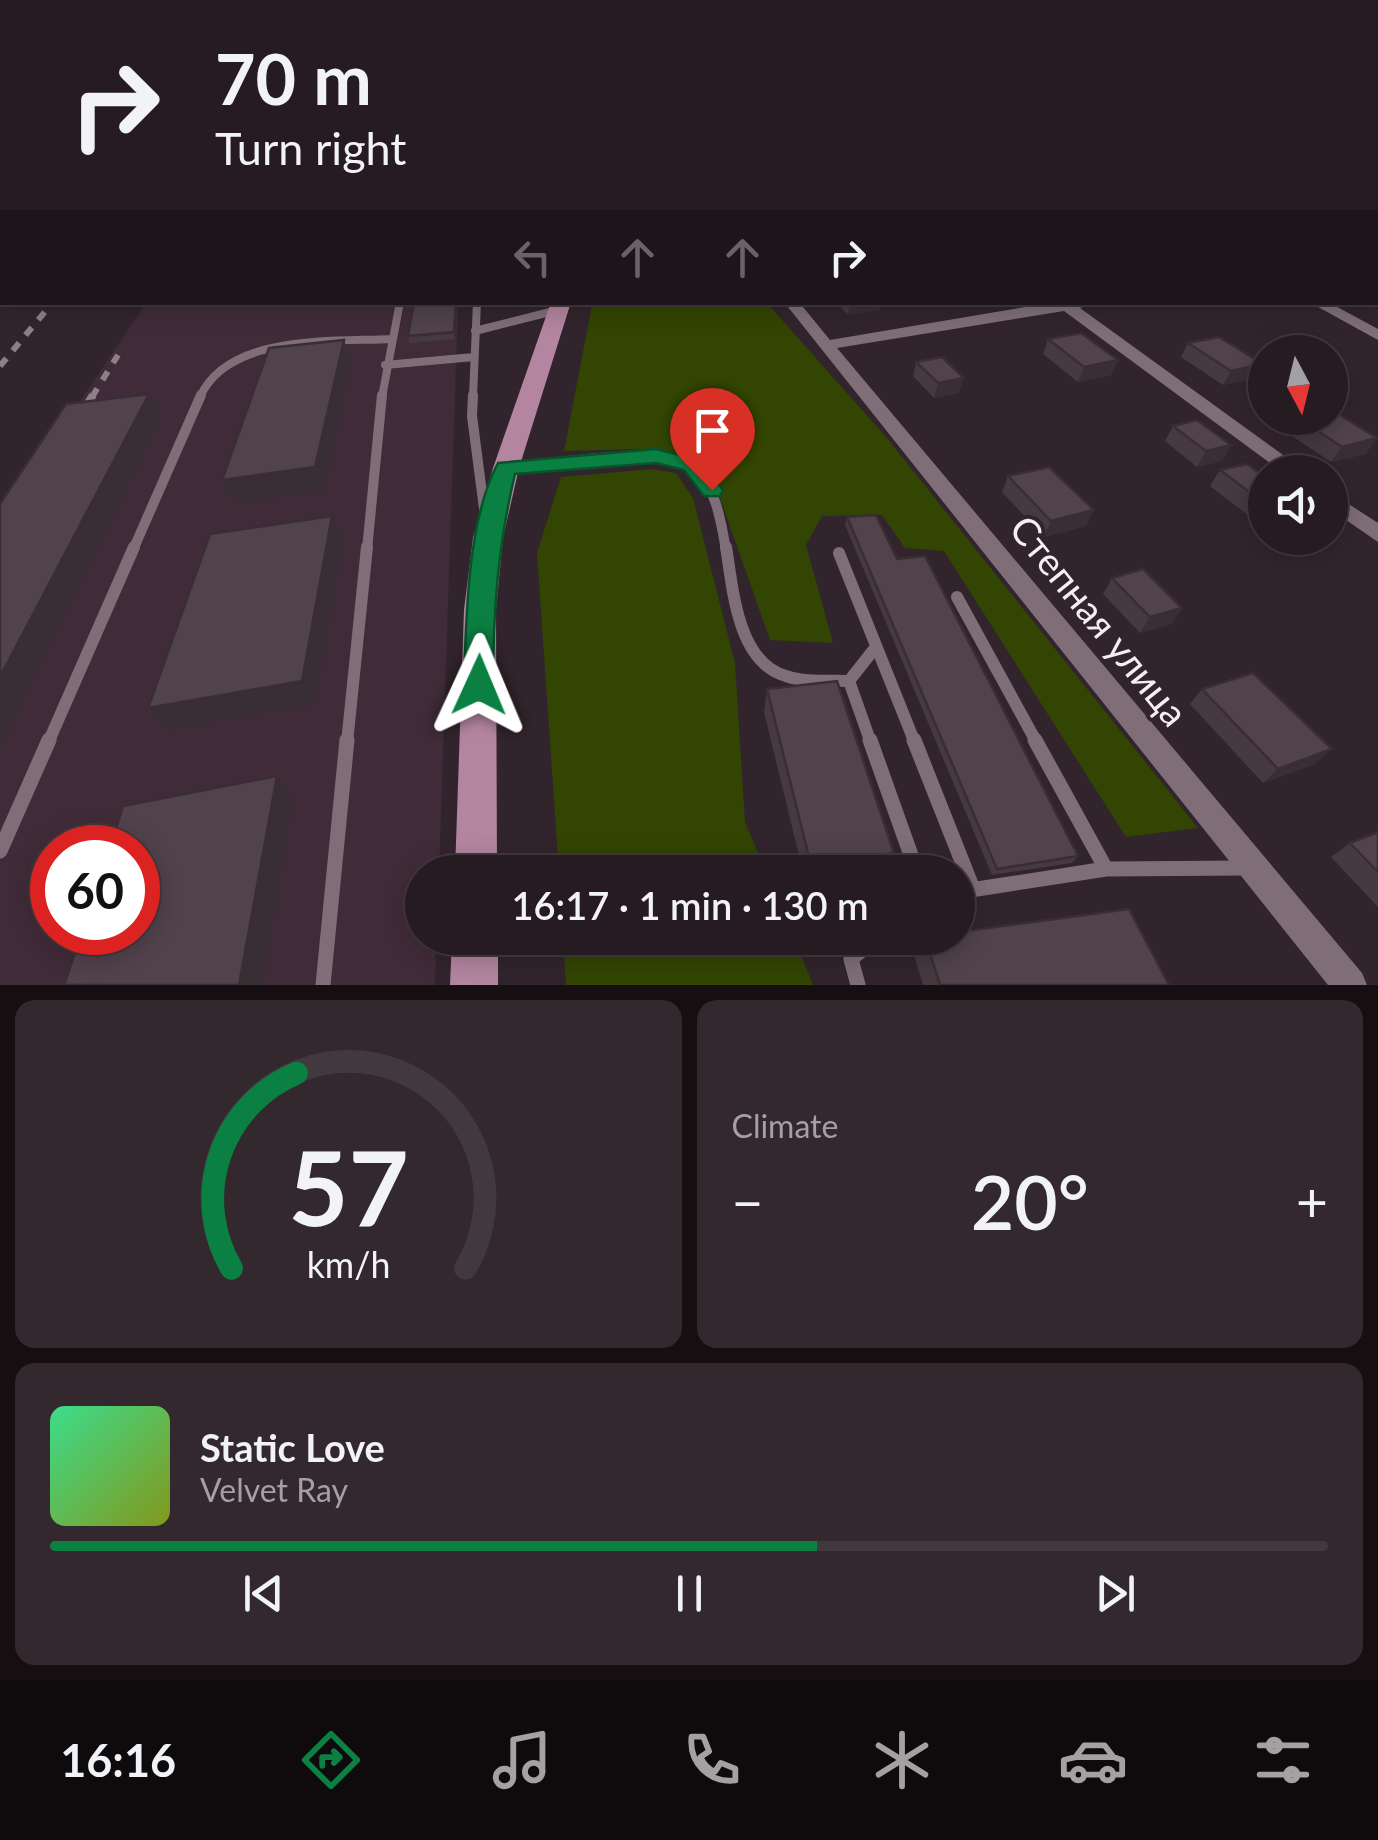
<!DOCTYPE html>
<html lang="en">
<head>
<meta charset="utf-8">
<style>
  :root { --surface:#261b21; --page:#32282e; --text:#f1f3f6; --muted:#a4a1a5; --line:#42393f; --accent:#0b8043 }
  body { margin:0; font-family:Lato,sans-serif; background:var(--page); color:var(--text); height:100vh; display:flex; flex-direction:column; font-size:38px; white-space:nowrap }
  * { box-sizing:border-box; margin:0 }
  p { font-size:32px; color:var(--muted) }
  .icon { flex:none; width:55px; height:55px; fill:none; stroke:currentColor; stroke-width:2; stroke-linecap:round; stroke-linejoin:round }
  .map { position:relative; height:985px; overflow:hidden }
  .panel { display:flex; flex-direction:column; gap:15px; padding:15px; background:#150f12; flex:1 }
  .panel>* { flex:none }
  .top-card { position:absolute; left:0px; top:0px; width:1380px; height:305px; box-shadow:0 5px 25px #0003,0 0 0 2px var(--line); background:#261b21; color:var(--text); overflow:hidden }
  .needle { width:65px; rotate:173deg }
  .fabs { position:absolute; left:1248px; top:335px; display:grid; gap:20px }
  .fabs a { display:grid; place-items:center; width:100px; height:100px; border-radius:50%; background:var(--surface); box-shadow:0 5px 25px #0003,0 0 0 2px var(--line); font-size:50px }
  .speed { position:absolute; left:30px; top:825px; display:flex; gap:20px; font-size:50px; font-weight:700; text-align:center }
  .speed>* { display:grid; place-content:center; width:130px; height:130px; border-radius:50%; background:var(--surface); box-shadow:0 5px 25px #0003,0 0 0 2px var(--line); line-height:1 }
  .speed .limit { border:15px solid #d22; background:#fff; color:#111 }
  .pin { position:absolute; display:grid; place-items:center; width:85px; height:85px; color:#fff; margin:-102px -42px; border-radius:50% 50% 50% 0; rotate:-45deg; box-shadow:0 0 10px #0007 }
  .pin .icon { rotate:45deg }
  .me { position:absolute; width:110px; margin:-55px; rotate:1deg; stroke-linejoin:round; filter:drop-shadow(0 0 8px #0008) }
  .turn { display:flex; align-items:center; gap:35px; height:210px; padding:0 50px; font-size:45px }
  .turn .icon { width:130px; height:130px; stroke-width:2.5 }
  .turn b { display:block; font-size:70px; line-height:85px }
  .lanes { display:flex; align-items:center; height:95px; padding:0 50px; background:#0003; justify-content:center; gap:50px; direction:ltr }
  .lanes .off { opacity:.35 }
  .big { font-size:75px; font-weight:600; line-height:1.1 }
  .panel .card { flex:1; display:flex; flex-direction:column; justify-content:center; gap:15px; min-width:0; padding:0 35px; border-radius:20px; background:var(--page) }
  .panel .dial { align-items:center; gap:0 }
  .dial svg { height:260px; overflow:visible; fill:none; stroke:var(--line); stroke-width:7; stroke-linecap:round; text-anchor:middle }
  .dial text { fill:var(--text); stroke:none }
  .song { display:flex; align-items:center; gap:30px }
  .cover { width:120px; height:120px; border-radius:15px; background:linear-gradient(135deg,hsl(150 70% 55%),hsl(70 70% 35%)) }
  .played { height:10px; border-radius:5px; background:linear-gradient(90deg,var(--accent) 60%,var(--line) 60%) }
  .keys { display:flex; justify-content:space-around; direction:ltr }
  .heat { display:flex; justify-content:space-between; align-items:center; font-size:55px; direction:ltr }
  .panel .tiles { flex:1; display:grid; gap:15px; grid-template-columns:1fr 1fr }
  .card:last-child { grid-column:span 2 }
  .trip { position:absolute; left:405px; top:855px; width:570px; height:100px; border-radius:50px; background:var(--surface); box-shadow:0 5px 25px #0003,0 0 0 2px var(--line); font-weight:600; line-height:100px; text-align:center }
  .menu { display:flex; height:160px; justify-content:space-around; align-items:center; background:#0f0b0d; color:var(--muted) }
  .menu .icon { width:70px; height:70px }
  .menu .current { color:var(--accent) }
  .menu b { font-size:45px; color:var(--text) }
  .map>svg:first-child { display:block }
  .built { fill:#402c38; fill-rule:evenodd }
  .green { fill:#324503 }
  .lines { fill:none; stroke-linecap:round; stroke-linejoin:round }
  .service-far3 { stroke:#7f6e78; stroke-width:8 }
  .service-far2 { stroke:#7f6e78; stroke-width:10 }
  .service-far1 { stroke:#7f6e78; stroke-width:12 }
  .service { stroke:#7f6e78; stroke-width:15 }
  .minor { fill:#7f6e78; fill-rule:evenodd }
  .primary { fill:#b385a0; fill-rule:evenodd }
  .rail-far1 { stroke:#8c8087; stroke-width:6; stroke-dasharray:10 10; stroke-linecap:butt }
  .rail { stroke:#8c8087; stroke-width:8; stroke-dasharray:12 12; stroke-linecap:butt }
  .wall { fill:#463940 }
  .shaded-wall { fill:#392e34 }
  .building { fill:#51424b; stroke:#392e34; stroke-width:2.5 }
  .route { fill:#0b8043; stroke:#07532c; stroke-width:2.5 }
  .labels { text-anchor:middle; dominant-baseline:central; stroke-width:8; stroke-linejoin:round; paint-order:stroke }
  .near-street-label { font-size:38px; fill:#f7edf3; stroke:#32242c }
</style>
</head>
<body>
<div class="map">
<svg width="1378" height="985" viewBox="0 0 1378 985">
  <rect width="100%" height="100%" fill="#32242c"/>
  <!-- built -->
  <path class="built" d="M146 303H458L439 872H422V938H436L435 985H0V521ZM52 848H138V932H52Z"/>
  <!-- green -->
  <path class="green" d="M607 302 767 303 887 438 1198 828 1126 837 944 551 905 548 882 515 822 516 806 545 833 643 770 640 706 458 639 449 564 451 592 305Z
    M651 469 676 473 693 498 735 663 745 822 766 872H559L537 553 561 477Z
    M563 938H794L813 985H566Z"/>
  <g class="lines">
    <!-- service-far3 -->
    <path class="service-far3" d="M475 331 558 310
      M385 365 474 357
      M200 397C228 334 333 342 391 339
      M382 397 400 302
      M473 397 477 302"/>
    <!-- service-far2 -->
    <path class="service-far2" d="M473 395 472 416 485 516
      M508 468C547 464 661 445 691 466 716 484 721 522 726 550
      M133 550 201 395
      M367 550 382 395"/>
    <!-- service-far1 -->
    <path class="service-far1" d="M726 547C733 589 737 662 786 676 806 683 829 680 849 681
      M839 553 915 743
      M957 597 1037 743
      M48 743 134 547
      M347 743 367 547
      M871 743 849 681 875 648"/>
    <!-- service -->
    <path class="service" d="M870 740 917 872
      M914 740 973 889
      M1035 740 1106 869
      M0 851 49 740
      M958 892 1106 869 1245 868
      M323 985 347 740
      M858 985 851 959 877 938"/>
    <!-- minor -->
    <path class="minor" d="M784 302H799L830 340 1055 302H1098L1080 308 1301 468 1303 472H1282L1064 311 837 348 1362 973 1367 985H1328Z
      M1309 302H1328L1378 329V340Z
      M1330 492 1378 523V542L1330 509Z"/>
    <!-- primary -->
    <path class="primary" d="M551 302H571L519 468 503 538 496 610 497 872H455L464 610 473 538 493 468Z
      M452 938H498V985H450Z"/>
    <!-- rail-far1 -->
    <path class="rail-far1" d="M0 366 53 302
      M92 397 118 355"/>
    <!-- rail -->
    <path class="rail" d="M75 424 93 395"/>
  </g>
  <!-- wall -->
  <path class="wall" d="M414 302H458L455 339 410 343 408 336Z
    M836 302H881L880 310 848 315Z
    M1048 339 1118 360 1111 375 1078 382 1043 354Z
    M1188 343 1254 379 1223 385 1181 357Z
    M916 362 959 393 934 398 913 376Z
    M1283 418H1330L1366 454 1331 462 1277 426Z
    M1173 426 1231 445 1222 461 1197 467 1165 441Z
    M1220 470 1265 477V512L1249 516 1210 486Z
    M1008 476 1086 526 1044 537 1002 492Z
    M847 517 897 559 1078 856 1072 863 992 875 845 525Z
    M1112 578 1182 608 1172 624 1140 633 1103 594Z
    M767 689 894 853 886 872H803L764 712Z
    M1202 689 1315 764 1263 783 1190 704Z
    M1378 832V907L1331 857 1350 843Z
    M924 938 1169 985H923L914 955Z"/>
  <!-- shaded-wall -->
  <path class="shaded-wall" d="M456 302H458L455 339 454 332Z
    M850 302H881L880 310 848 315Z
    M344 340 351 362 325 490 235 503 222 480Z
    M1118 360 1111 375 1078 382 1084 367Z
    M1263 364 1254 379 1223 385 1231 371Z
    M964 378 959 393 934 398 938 383Z
    M149 394 162 416 0 750V677Z
    M1377 438 1366 454 1331 462 1342 447Z
    M1231 445 1222 461 1197 467 1206 451Z
    M1265 499V512L1249 516 1260 500Z
    M1094 510 1086 526 1044 537 1051 521Z
    M332 516 343 540 315 704 168 730 148 708Z
    M1182 608 1172 624 1140 633 1150 617Z
    M1332 749 1315 764 1263 783 1278 769Z
    M277 776 293 797 263 985H239Z"/>
  <!-- building -->
  <path class="building" d="M414 302H456L454 332 408 336Z
    M1081 333 1118 360 1084 367 1048 339Z
    M1219 337 1263 364 1231 371 1188 343Z
    M344 340 315 467 222 480 269 348Z
    M942 357 964 378 938 383 916 362Z
    M149 394 0 677V504L66 404Z
    M1330 409 1377 438 1342 447 1298 418H1330Z
    M1197 420 1231 445 1206 451 1173 426Z
    M1247 464 1265 477V499L1260 500 1220 470Z
    M1049 467 1094 510 1051 521 1008 476Z
    M876 515 897 559 925 556 1078 856 997 869 847 517Z
    M332 516 302 681 148 708 210 534Z
    M1143 569 1182 608 1150 617 1112 578Z
    M1253 673 1332 749 1278 769 1202 689Z
    M837 681 894 853 811 865 767 689Z
    M277 776 239 985H64L82 932H138V848H110L123 806Z
    M1378 832V872L1350 843Z
    M1129 909 1169 985H940L925 938H958V932Z"/>
  <!-- sky -->
  <linearGradient id="sky" x2="0" y2="1"><stop stop-color="#1c1418"/><stop offset="0.43" stop-color="#494556"/><stop offset="1" stop-color="#494556" stop-opacity="0"/></linearGradient>
  <rect width="1378" height="241" fill="url(#sky)"/>
  <!-- route -->
  <path class="route" d="M656 449 699 460 723 490 720 496H704L684 470 656 463 515 474C498 545 493 612 493 685L489 694 479 698 468 694 464 685C466 621 467 520 498 463Z"/>
  <g class="labels">
    <!-- near-street labels -->
    <g class="near-street-label">
      <text transform="translate(1100 620) rotate(51)">Степная улица</text>
    </g>
  </g>
</svg>
<div class="fabs">
<a><svg class="needle" viewBox="-14 -14 28 28"><path d="M0-13l5 13h-10z" fill="#e53935"/><path d="M0 13l5-13h-10z" fill="#a4a1a5"/></svg></a>
<a><svg class="icon" aria-label="sound" viewBox="0 0 24 24"><path d="M4 9h4l5-4v14l-5-4H4zM17 9q2 3 0 6"/></svg></a>
</div>
<div class="speed"><div class="limit">60</div></div>
<div class="pin" style="left:712px;top:490px;background:#d93025"><svg class="icon" aria-label="arrive" viewBox="0 0 24 24"><path d="M6 21V4h12l-3 4 3 4H6"/></svg></div>
<svg class="me" style="left:479px;top:685px" viewBox="-20 -20 40 40"><path d="M0-17L14 15 0 8-14 15z" fill="#0b8043" stroke="#fff" stroke-width="4"/></svg>
<div class="trip">16:17 · 1 min · 130 m</div>
<div class="top-card">
<div class="turn"><svg class="icon" aria-label="right" viewBox="0 0 24 24"><path d="M7 20v-9h11M14 6l5 5-5 5"/></svg><div><b>70 m</b>Turn right</div></div>
<div class="lanes"><svg class="icon off" aria-label="left" viewBox="0 0 24 24"><path d="M17 20v-9H6M10 6l-5 5 5 5"/></svg><svg class="icon off" aria-label="ahead" viewBox="0 0 24 24"><path d="M12 20V5M6 11l6-6 6 6"/></svg><svg class="icon off" aria-label="ahead" viewBox="0 0 24 24"><path d="M12 20V5M6 11l6-6 6 6"/></svg><svg class="icon" aria-label="right" viewBox="0 0 24 24"><path d="M7 20v-9h11M14 6l5 5-5 5"/></svg></div>
</div>
</div>
<section class="panel">
<div class="tiles">
<div class="card dial"><svg viewBox="0 0 100 80">
<path d="M14 69A42 42 0 1 1 86 69"/>
<path d="M14 69A42 42 0 0 1 34 9" stroke="#0b8043"/>
<text x="50" y="56" font-size="32" font-weight="700">57</text>
<text x="50" y="72" font-size="11">km/h</text>
</svg></div>
<div class="card"><p>Climate</p>
<div class="heat"><a>−</a><b class="big">20°</b><a>+</a></div>
</div>
<div class="card">
<div class="song"><i class="cover"></i><div><b>Static Love</b><p>Velvet Ray</p></div></div>
<div class="played"></div>
<div class="keys"><svg class="icon" aria-label="previous" viewBox="0 0 24 24"><path d="M18 5L8 12l10 7zM5 5v14"/></svg><svg class="icon" aria-label="pause" viewBox="0 0 24 24"><path d="M8 5v14M16 5v14"/></svg><svg class="icon" aria-label="next" viewBox="0 0 24 24"><path d="M6 5l10 7-10 7zM19 5v14"/></svg></div>
</div>
</div>
</section>
<nav class="menu">
<b>16:16</b>
<svg class="icon current" aria-label="directions" viewBox="0 0 24 24"><path d="M12 3l9 9-9 9-9-9zM9 14v-3h6M13 9l2 2-2 2"/></svg>
<svg class="icon" aria-label="music" viewBox="0 0 24 24"><path d="M9 18V5l10-2v13"/><circle cx="6" cy="18" r="3"/><circle cx="16" cy="16" r="3"/></svg>
<svg class="icon" aria-label="phone" viewBox="0 0 24 24"><path d="M5 4h4l2 5-3 2q2 4 5 5l2-3 5 2v4C11 20 4 13 5 4z"/></svg>
<svg class="icon" aria-label="climate" viewBox="0 0 24 24"><path d="M12 3v18M4 7l16 10M4 17L20 7"/></svg>
<svg class="icon" aria-label="car" viewBox="0 0 24 24"><path d="M5 17H2v-5l4-1 3-4h7l3 4 3 1v5h-3M9 17h6M6 11h13"/><circle cx="7" cy="17" r="2"/><circle cx="17" cy="17" r="2"/></svg>
<svg class="icon" aria-label="filters" viewBox="0 0 24 24"><path d="M4 7h16M4 17h16"/><circle cx="9" cy="7" r="2"/><circle cx="15" cy="17" r="2"/></svg>
</nav>
</body>
</html>
